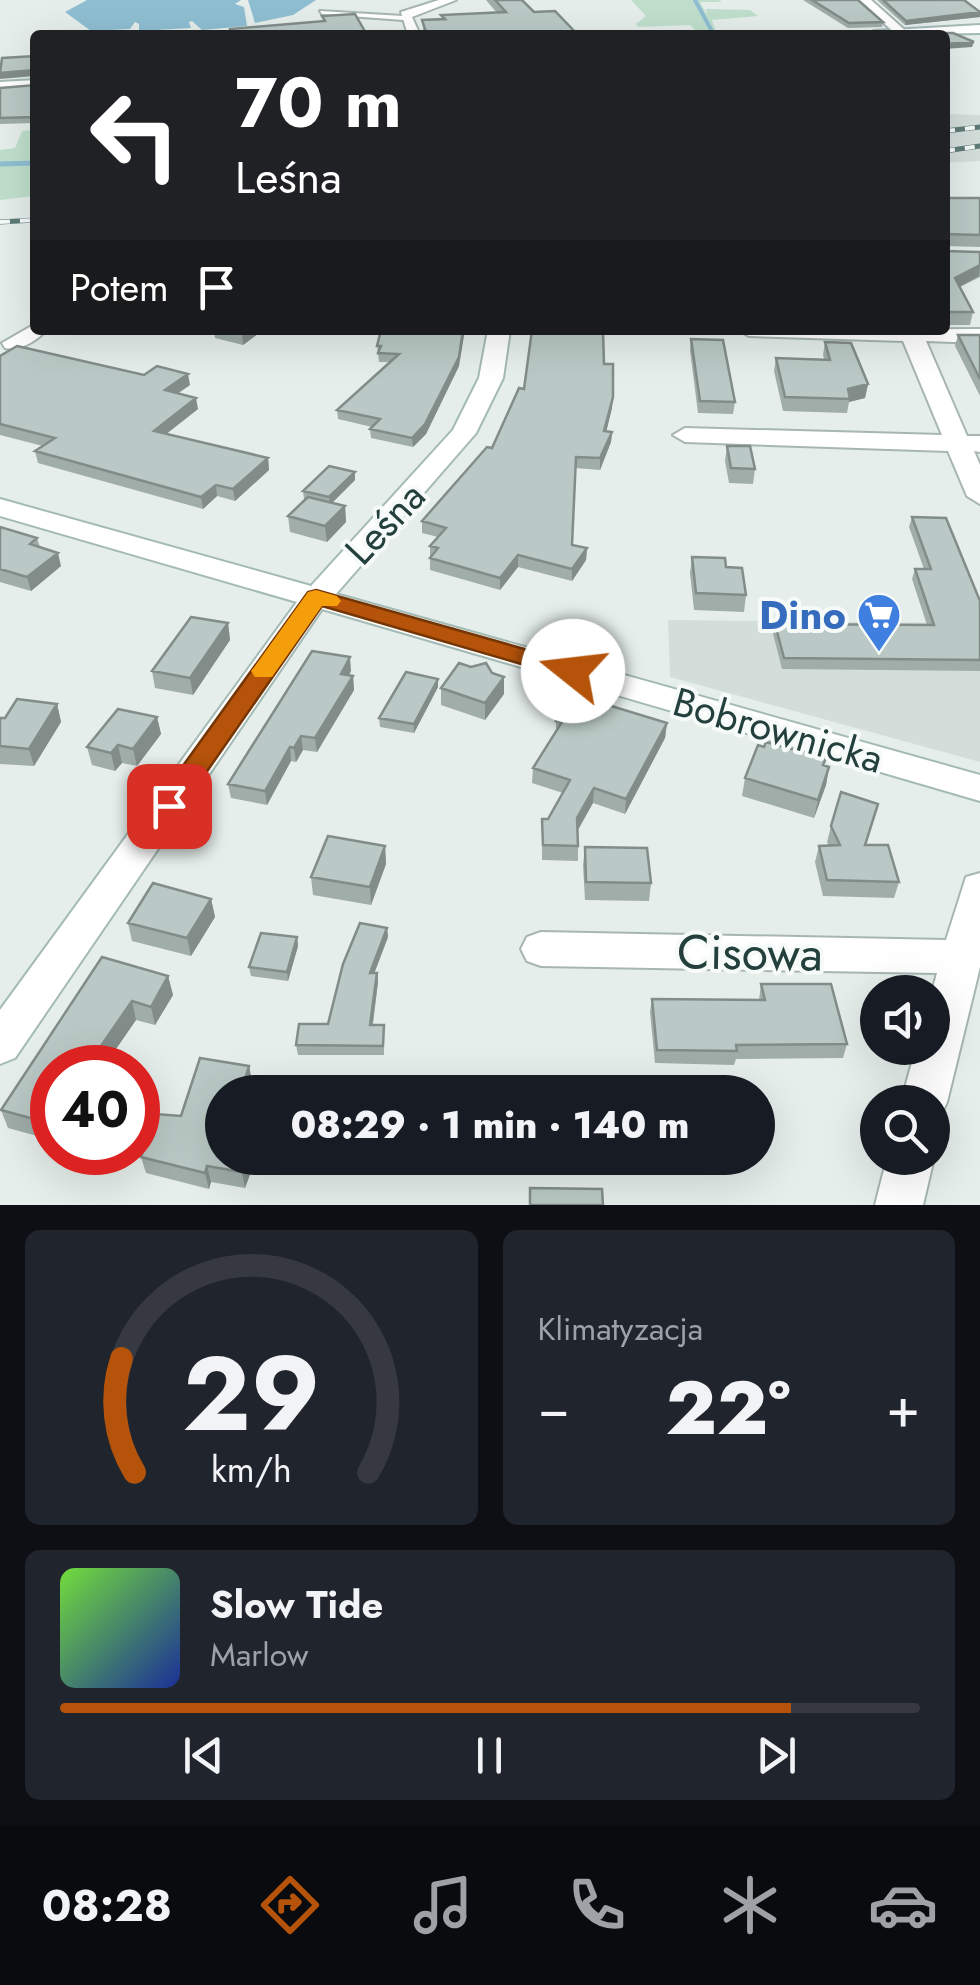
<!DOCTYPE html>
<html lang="pl">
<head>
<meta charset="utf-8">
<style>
  :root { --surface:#171b24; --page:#20242c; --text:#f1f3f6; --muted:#9ea1a6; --line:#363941; --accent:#b45309 }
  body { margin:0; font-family:Jost,sans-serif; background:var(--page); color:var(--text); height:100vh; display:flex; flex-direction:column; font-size:38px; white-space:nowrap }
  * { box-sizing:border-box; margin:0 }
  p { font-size:32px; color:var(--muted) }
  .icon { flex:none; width:55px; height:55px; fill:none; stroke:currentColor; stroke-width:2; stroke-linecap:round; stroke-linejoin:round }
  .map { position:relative; height:1205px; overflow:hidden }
  .details { display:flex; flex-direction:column; gap:25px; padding:25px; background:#0d0f14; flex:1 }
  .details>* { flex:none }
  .hud { position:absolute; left:30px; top:30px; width:920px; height:305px; border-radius:10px; box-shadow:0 10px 40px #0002; background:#202124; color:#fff; overflow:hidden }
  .tools { position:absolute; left:860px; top:975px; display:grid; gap:20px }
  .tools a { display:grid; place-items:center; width:90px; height:90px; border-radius:50%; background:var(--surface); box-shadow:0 10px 40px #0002; font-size:50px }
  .speed { position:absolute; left:30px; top:1045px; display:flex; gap:20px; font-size:50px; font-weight:700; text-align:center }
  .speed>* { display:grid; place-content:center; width:130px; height:130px; border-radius:50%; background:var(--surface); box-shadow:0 10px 40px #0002; line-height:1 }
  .speed .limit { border:15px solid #d22; background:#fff; color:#111 }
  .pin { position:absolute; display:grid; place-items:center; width:85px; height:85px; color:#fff; margin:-42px; border-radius:20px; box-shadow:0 5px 15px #0006 }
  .me { position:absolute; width:110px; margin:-55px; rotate:286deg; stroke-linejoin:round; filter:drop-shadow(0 0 8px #0008) }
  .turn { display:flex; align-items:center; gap:35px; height:210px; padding:0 40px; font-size:45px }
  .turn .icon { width:130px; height:130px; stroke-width:2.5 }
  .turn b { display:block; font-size:70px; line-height:85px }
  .then { display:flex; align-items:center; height:95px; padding:0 40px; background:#0003; gap:20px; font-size:38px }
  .big { font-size:75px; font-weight:800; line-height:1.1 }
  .details .card { flex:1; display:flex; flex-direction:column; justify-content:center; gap:15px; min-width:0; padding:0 35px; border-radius:15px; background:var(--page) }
  .details .dial { align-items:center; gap:0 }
  .dial svg { height:260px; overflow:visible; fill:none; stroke:var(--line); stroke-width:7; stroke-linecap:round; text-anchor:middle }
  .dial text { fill:var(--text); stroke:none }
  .song { display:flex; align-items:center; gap:30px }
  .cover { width:120px; height:120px; border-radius:15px; background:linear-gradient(135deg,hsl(100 70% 55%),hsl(230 70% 35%)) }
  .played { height:10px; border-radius:5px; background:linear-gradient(90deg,var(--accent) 85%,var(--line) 85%) }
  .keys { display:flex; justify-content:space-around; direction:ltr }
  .heat { display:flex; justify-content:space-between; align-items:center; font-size:55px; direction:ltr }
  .details .tiles { flex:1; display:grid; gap:25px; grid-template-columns:1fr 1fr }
  .card:last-child { grid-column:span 2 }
  .trip { position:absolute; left:205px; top:1075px; width:570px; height:100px; border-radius:50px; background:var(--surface); box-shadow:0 10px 40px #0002; font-weight:800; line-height:100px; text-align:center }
  .menu { display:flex; height:160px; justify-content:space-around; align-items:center; background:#090b0e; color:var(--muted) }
  .menu .icon { width:70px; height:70px }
  .menu .current { color:var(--accent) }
  .menu b { font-size:45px; color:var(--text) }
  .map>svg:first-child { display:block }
  .built { fill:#d3dedb }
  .green { fill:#bfdfcc }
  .water { fill:#8fbed2 }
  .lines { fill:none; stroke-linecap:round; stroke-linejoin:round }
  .stream-far1 { stroke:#8fbed2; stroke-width:4 }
  .stream { stroke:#8fbed2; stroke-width:5 }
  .lane-casing { stroke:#a7b6b3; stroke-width:4 }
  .street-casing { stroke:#a7b6b3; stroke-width:4 }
  .secondary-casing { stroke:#a4bab5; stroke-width:4 }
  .lane { fill:#fff; fill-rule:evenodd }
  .street { fill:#fff; fill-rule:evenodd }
  .secondary { fill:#fff; fill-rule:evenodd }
  .rail-casing { stroke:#5f7b77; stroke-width:5 }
  .rail { stroke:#f6faf9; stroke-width:4; stroke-dasharray:10; stroke-linecap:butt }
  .wall { fill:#a0ada9 }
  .shaded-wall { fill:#828d8a }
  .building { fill:#bac9c5; stroke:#828d8a; stroke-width:2.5 }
  .route { fill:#b45309; stroke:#753606; stroke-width:2.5 }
  .slow { fill:#f59e0b }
  .labels { text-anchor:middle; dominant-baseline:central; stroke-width:8; stroke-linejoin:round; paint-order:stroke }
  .street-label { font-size:40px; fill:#24403c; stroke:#f6faf9 }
  .shop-label { font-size:40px; font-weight:bold; fill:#366cbe; stroke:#f6faf9; text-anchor:end }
  .near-street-label { font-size:48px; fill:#24403c; stroke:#f6faf9 }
</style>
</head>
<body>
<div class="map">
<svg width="980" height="1205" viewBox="0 0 980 1205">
  <rect width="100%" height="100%" fill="#e5eeeb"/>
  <!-- built -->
  <path class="built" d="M945 114 980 115V161L945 163Z
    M668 620 980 623V762L670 677Z"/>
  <!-- green -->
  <path class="green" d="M631 0H718L723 2H700L707 15 706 9 750 10 758 16 712 20 717 35H700L690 25 638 27 636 24 646 16Z
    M35 130V196L0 200V150L15 148 22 131Z"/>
  <!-- water -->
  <path class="water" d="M87 0H241L235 4 244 7 247 26 202 30 192 21 189 22 191 28 139 31V24L135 22 130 29 91 31 65 12Z
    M248 0H316L293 15 255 23Z"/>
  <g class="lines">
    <!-- stream-far1 -->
    <path class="stream-far1" d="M695 0 714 35"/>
    <!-- stream -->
    <path class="stream" d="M0 164 35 163"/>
    <defs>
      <path id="lane" d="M320 11 403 16 406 18 403 20 322 14Z"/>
      <path id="street" d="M439 0H456L412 17 420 35H408L401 12Z
        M858 0H871L908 33 897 35Z
        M35 324V330H46C37 341 20 351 5 348L2 343Z
        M980 329V343L926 341 967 436H980V452L974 451 980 465V504L967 496 948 451 685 442 673 435 685 428 942 435 903 341 749 336 738 330Z
        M980 873V967L947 1102 940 1117 932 1119V1102H901L916 1048H932V992L937 973 541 966 527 961 521 949 527 937 541 932 946 940 966 877Z
        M932 1156 934 1158 923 1205H875L887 1158Z"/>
      <path id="secondary" d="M980 25V33L868 35 874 31Z
        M35 80V88L0 90V82Z
        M488 330H510L503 378 476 433 336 594 980 775V801L322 609 15 1058 0 1064V1010L297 602 0 516V499L311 586 453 430 479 378Z"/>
    </defs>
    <!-- lane casing -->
    <use href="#lane" class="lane-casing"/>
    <!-- street casing -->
    <use href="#street" class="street-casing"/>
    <!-- secondary casing -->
    <use href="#secondary" class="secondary-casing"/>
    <!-- lane -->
    <use href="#lane" class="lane"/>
    <!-- street -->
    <use href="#street" class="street"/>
    <!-- secondary -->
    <use href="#secondary" class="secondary"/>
    <defs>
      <path id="rail" d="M945 131 980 127
        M945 151 980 146
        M0 222 35 220"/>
    </defs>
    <!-- rail casing -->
    <use href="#rail" class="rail-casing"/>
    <!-- rail -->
    <use href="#rail" class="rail"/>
  </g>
  <!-- wall -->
  <path class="wall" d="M486 0H522L534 12 424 35 422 20 442 19 441 15 497 13Z
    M803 0H858L883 22 882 27 848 28Z
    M877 0H964L980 17 905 25Z
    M35 85V123L0 124V88Z
    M945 198H980V247L945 246V251L980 252V277L960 287 973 312 970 325H945Z
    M214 330H263L243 345 215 338Z
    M958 335H980V396L955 346Z
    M691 339 735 402 733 414 698 413 690 350Z
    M825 342 868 384 865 398 849 402 847 413 783 411 774 371 776 358 824 359 823 355Z
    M377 346 459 366 426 434 413 447 371 438 370 429 372 427 338 419 337 410 390 362H379Z
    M0 356 144 375 190 385 178 393 198 409 166 434 268 458 269 470 235 501 217 496 203 509 38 463 35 451 43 446 0 435Z
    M604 364 612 408 606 431 612 432 611 442 600 470 575 468 572 545 587 548 586 560 572 581 518 567 500 590 430 570V546L438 537 422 533V521L492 448 524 389Z
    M727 446 755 469 753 484 729 483 725 461Z
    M355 472V480L332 503 345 506 346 522 327 542 290 532 288 516 306 499H304L303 491Z
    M912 517 980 601V671L782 669 773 634 775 624 927 625 912 579 915 569H924L909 527Z
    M0 527 37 538 40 547 61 566 31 591 0 582Z
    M692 557 726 567 746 595 744 612 694 610 690 573Z
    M228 623 230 640 193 695 155 688 152 671Z
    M351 671 349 675 353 676 354 690 317 752 303 750 296 762 291 761 267 805 231 798 228 784Z
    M438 679V687L414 733 380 727 379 718Z
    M441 688 504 694 485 720 441 705Z
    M57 704 61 722 34 766 0 764V718H5Z
    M157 717 161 734 137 766 122 763 115 771 92 765 87 747Z
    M556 721 667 723 665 738 625 814 593 803 578 830V861L542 860V819H548L563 793 532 783 533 768 556 732Z
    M826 758 824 765 829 767 826 785 814 818 742 796 745 778Z
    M831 826 866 845 899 882 894 898 823 896 815 862 819 846H829L827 842Z
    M385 846 386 864 371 905 313 895 311 877Z
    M585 847 651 883 649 901 585 900 583 865Z
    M211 899 215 917 191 956 132 941 128 923Z
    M387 928 388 937 374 973H377L378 982 373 1025H384V1055H298L296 1045 328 1024Z
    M297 937 298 946 288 981 251 976 249 967Z
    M102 957 168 976 173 995 155 1025 136 1020 108 1060 52 1068V1140L8 1128 1 1110Z
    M761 984 847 1044 843 1058 736 1059 734 1065 655 1063 650 1012 652 999 759 1000Z
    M249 1066 252 1082 222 1092 256 1158 245 1188 211 1182 209 1189 146 1173 141 1157 181 1116Z"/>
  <!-- shaded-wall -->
  <path class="shaded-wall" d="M980 12V17L905 25 906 21Z
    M974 42 972 47 945 49V44Z
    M34 70 35 76 0 79V73Z
    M980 265 979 276 952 291 955 278Z
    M245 330H263L243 345 242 333Z
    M463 330H465L459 366 426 434 413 447 412 438Z
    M188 374 190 385 167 401 165 390Z
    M868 384 865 398 849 402 848 389Z
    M613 397 612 408 604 441V431Z
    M196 398 198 409 156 442 154 431Z
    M612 432 611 442 600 470V458Z
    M268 458 269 470 235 501 233 489Z
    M355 472V480L330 505 329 497Z
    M216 485 217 496 203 509 201 497Z
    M345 506 346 522 327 542 325 526Z
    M587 548 586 560 572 581V569Z
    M58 553 61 566 31 591 27 577Z
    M518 555V567L500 590V578Z
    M228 623 230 640 193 695 190 678Z
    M350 657 351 671 342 688 341 674Z
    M353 676 354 690 317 752 315 738Z
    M504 677V694L485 720V703Z
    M438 679V687L414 733V724Z
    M57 704 61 722 34 766 29 749Z
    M157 717 161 734 137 766 133 749Z
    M667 723 665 738 625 814 626 799Z
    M301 736 303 750 296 762 294 748Z
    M118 745 122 763 115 771 111 753Z
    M290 747 291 761 267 805 265 791Z
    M829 767 826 785 814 818 818 800Z
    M594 788 593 803 576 833 577 818Z
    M385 846 386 864 371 905 370 887Z
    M211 899 215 917 191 956 187 938Z
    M387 928 388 937 371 982 370 973Z
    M297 937 298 946 288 981 287 972Z
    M377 973 378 982 371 1034 370 1025Z
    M168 976 173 995 155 1025 151 1007Z
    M132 1001 136 1020 105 1065 96 1053Z
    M249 1066 252 1082 249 1092H241Z
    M247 1158H256L245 1188 242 1172Z
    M207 1166 211 1182 209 1189 205 1173Z"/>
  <!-- building -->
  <path class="building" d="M495 0H522L534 12 555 11 578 35H420H427L422 20 445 19 441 15 506 12Z
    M812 0H858L883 22 849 23Z
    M883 0H964L980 12 906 21Z
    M355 14 367 35H222V33H231L230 29 325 21 322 16Z
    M905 33H953L974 42 945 44V35H908Z
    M35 56V74L34 70 0 73 2 58Z
    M35 85V117L0 118V88Z
    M945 198H980V235L945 234V251L980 252V265L955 278 973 312H948L945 309Z
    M381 330H463L459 357 425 424 412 438 370 429 380 419 337 410 399 354 378 353 381 346H377Z
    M532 330H603L604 364H613V397L604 431 612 432 600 458 576 457 572 545 587 548 572 569 518 555 500 578 430 558 438 548 430 546 446 528 422 521 487 447 492 448 519 388 524 389Z
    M958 335H980V379Z
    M691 339 723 340 735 402 700 401Z
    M825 342 851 343 868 384 848 389 850 399 785 397 776 358 830 360Z
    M17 346 144 375 157 366 188 374 165 390 196 398 154 431 268 458 233 489 216 485 201 497 35 451 55 438 0 424V356Z
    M727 446H750L755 469 731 468Z
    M329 466 355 472 329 497 303 491Z
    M308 497 345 506 325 526 288 516Z
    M912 517 946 518 980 601V660L784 658 775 624 934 625 915 569H931Z
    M0 527 37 538 30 544 58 553 27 577 0 569Z
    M692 557 725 558 726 567 742 568 746 595 696 593Z
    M191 617 228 623 190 678 152 671Z
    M312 651 350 657 341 674 353 676 315 738 301 736 294 748 290 747 265 791 228 784Z
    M459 663 471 667 486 663 492 673 504 677 485 703 441 688Z
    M406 672 438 679 414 724 379 718Z
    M572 694 667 723 626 799 594 788 577 818 578 846 543 845 542 819H548L570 780 533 768 562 722 556 721Z
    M17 699 57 704 29 749 0 746V718H5Z
    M118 709 157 717 133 749 118 745 111 753 87 747Z
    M766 742 826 758 823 765 829 767 818 800 745 778 758 745 764 747Z
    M841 792 878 804 865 845H888L899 882 827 880 819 846 840 845 831 826Z
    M328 836 385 846 370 887 311 877Z
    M585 847 647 848 651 883 586 882Z
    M153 883 211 899 187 938 128 923Z
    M360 923 387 928 370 973H377L370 1025H384L383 1046 296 1045 299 1024H328L343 964Z
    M261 933 297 937 287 972 249 967Z
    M102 957 168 976 151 1007 132 1001 96 1053 102 1055 100 1058 112 1062 109 1068H52V1124L1 1110Z
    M761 984H831L847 1044 736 1045 737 1051 657 1050 652 999 765 1000Z
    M200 1058 249 1066 241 1092H222V1158H247L242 1172 207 1166 205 1173 141 1157 156 1114 181 1116Z
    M530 1188 602 1189 603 1205H530Z"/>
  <!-- route -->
  <path class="route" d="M316 590 581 665 585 671 573 679 322 606 178 813H159L155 806 159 799 308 592Z"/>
  <!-- slow -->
  <path class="slow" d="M316 590 337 596 341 601 337 606H322L272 677H255L251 671 255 666 308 592Z"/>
  <!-- icons -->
  <defs>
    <symbol id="supermarket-pin" viewBox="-11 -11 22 30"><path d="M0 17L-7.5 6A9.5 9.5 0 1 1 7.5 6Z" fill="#3f7fe0" stroke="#f6faf9"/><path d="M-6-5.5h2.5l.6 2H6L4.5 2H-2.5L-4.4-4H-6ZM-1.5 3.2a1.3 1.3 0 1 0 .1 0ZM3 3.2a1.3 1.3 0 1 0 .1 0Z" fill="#fff"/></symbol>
  </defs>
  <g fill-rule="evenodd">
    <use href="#supermarket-pin" x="854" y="590" width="50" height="68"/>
  </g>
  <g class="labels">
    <!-- street labels -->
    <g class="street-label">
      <text transform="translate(385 523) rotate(-47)">Leśna</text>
      <text transform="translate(778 730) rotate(16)">Bobrownicka</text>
    </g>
    <!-- shop labels -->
    <g class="shop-label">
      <text x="846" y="615">Dino</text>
    </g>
    <!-- near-street labels -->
    <g class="near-street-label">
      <text transform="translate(750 953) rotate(1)">Cisowa</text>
    </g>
  </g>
</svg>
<div class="tools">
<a><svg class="icon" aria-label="sound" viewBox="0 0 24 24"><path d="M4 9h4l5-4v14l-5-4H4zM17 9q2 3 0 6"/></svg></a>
<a><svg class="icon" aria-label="search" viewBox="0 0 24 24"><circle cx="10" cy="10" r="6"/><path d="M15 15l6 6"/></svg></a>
</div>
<div class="speed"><div class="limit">40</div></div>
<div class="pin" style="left:169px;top:806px;background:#d93025"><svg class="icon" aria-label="arrive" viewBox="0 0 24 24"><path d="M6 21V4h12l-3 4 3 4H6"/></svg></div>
<svg class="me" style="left:573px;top:671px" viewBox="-20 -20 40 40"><circle r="19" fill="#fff"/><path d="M0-13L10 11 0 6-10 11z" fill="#b45309"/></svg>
<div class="trip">08:29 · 1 min · 140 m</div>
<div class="hud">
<div class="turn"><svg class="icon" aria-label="left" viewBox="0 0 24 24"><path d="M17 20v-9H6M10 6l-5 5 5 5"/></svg><div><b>70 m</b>Leśna</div></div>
<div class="then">Potem<svg class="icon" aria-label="arrive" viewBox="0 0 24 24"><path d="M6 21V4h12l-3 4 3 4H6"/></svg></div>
</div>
</div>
<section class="details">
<div class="tiles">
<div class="card dial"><svg viewBox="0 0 100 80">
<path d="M14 69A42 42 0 1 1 86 69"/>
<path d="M14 69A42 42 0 0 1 10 34" stroke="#b45309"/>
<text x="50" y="56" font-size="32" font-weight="700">29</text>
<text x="50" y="72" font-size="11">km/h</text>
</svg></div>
<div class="card"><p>Klimatyzacja</p>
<div class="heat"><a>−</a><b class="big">22°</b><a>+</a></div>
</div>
<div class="card">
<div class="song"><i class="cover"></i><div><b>Slow Tide</b><p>Marlow</p></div></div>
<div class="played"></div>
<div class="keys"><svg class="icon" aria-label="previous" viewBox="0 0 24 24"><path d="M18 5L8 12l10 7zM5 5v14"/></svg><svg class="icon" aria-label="pause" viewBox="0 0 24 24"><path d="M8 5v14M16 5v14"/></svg><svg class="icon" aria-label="next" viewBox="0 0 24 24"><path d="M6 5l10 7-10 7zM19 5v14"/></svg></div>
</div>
</div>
</section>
<nav class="menu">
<b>08:28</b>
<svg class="icon current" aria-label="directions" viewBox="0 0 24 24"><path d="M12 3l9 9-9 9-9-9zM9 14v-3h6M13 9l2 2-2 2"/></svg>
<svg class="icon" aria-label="music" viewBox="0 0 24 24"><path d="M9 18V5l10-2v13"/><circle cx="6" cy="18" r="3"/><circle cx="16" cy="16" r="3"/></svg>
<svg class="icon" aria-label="phone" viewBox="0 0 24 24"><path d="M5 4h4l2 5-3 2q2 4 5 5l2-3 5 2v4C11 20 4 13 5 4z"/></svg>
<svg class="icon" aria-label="climate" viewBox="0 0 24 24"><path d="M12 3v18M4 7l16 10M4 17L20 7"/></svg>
<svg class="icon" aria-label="car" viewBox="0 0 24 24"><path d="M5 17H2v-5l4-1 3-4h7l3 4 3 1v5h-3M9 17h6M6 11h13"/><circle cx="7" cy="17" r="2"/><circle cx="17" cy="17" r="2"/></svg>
</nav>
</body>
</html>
